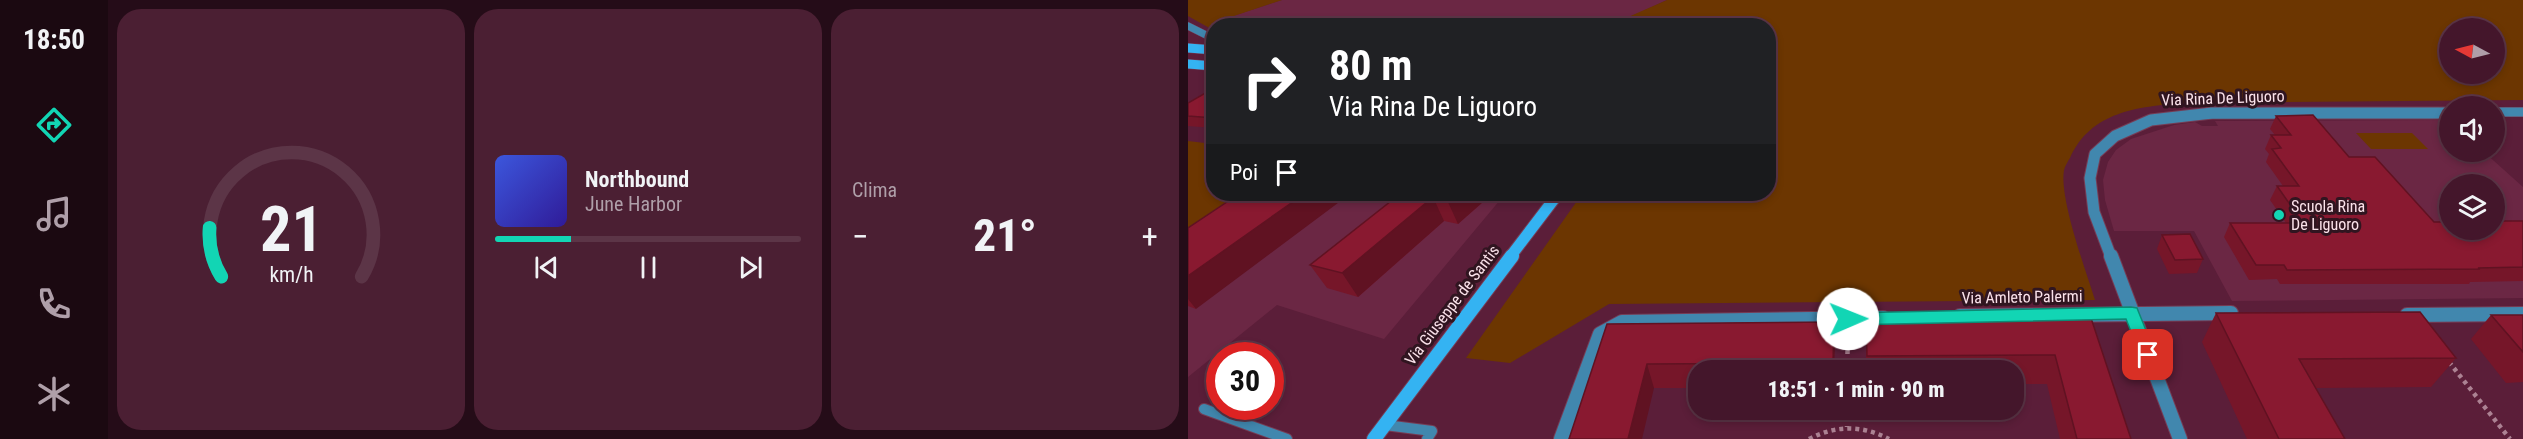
<!DOCTYPE html>
<html lang="it">
<head>
<meta charset="utf-8">
<style>
  :root { --surface:#44162b; --page:#4b1f33; --text:#f1f3f6; --muted:#af9fa9; --line:#5c3547; --accent:#12d5b4 }
  body { margin:0; font-family:"Roboto Condensed",sans-serif; background:var(--page); color:var(--text); height:100vh; display:flex; flex-direction:column; font-size:22px; white-space:nowrap }
  * { box-sizing:border-box; margin:0 }
  p { font-size:20px; color:var(--muted) }
  .icon { flex:none; width:33px; height:33px; fill:none; stroke:currentColor; stroke-width:2; stroke-linecap:round; stroke-linejoin:round }
  .map { position:relative; flex:1; overflow:hidden }
  .side { display:flex; flex-direction:column; gap:9px; padding:9px; background:#250c18; width:1080px }
  .side>* { flex:none }
  .guide { position:absolute; left:18px; top:18px; width:570px; height:183px; border-radius:24px; box-shadow:0 3px 9px #0003,0 0 0 2px var(--line); background:#202124; color:#fff; overflow:hidden }
  .needle { width:39px; rotate:277deg }
  .tools { position:absolute; left:1251px; top:18px; display:grid; gap:12px }
  .tools a { display:grid; place-items:center; width:66px; height:66px; border-radius:50%; background:var(--surface); box-shadow:0 3px 9px #0003,0 0 0 2px var(--line); font-size:30px }
  .speed { position:absolute; left:18px; top:342px; display:flex; gap:12px; font-size:30px; font-weight:700; text-align:center }
  .speed>* { display:grid; place-content:center; width:78px; height:78px; border-radius:50%; background:var(--surface); box-shadow:0 3px 9px #0003,0 0 0 2px var(--line); line-height:1 }
  .speed .limit { border:9px solid #d22; background:#fff; color:#111 }
  .pin { position:absolute; display:grid; place-items:center; width:51px; height:51px; color:#fff; margin:-26px; border-radius:12px; box-shadow:0 3px 9px #0006 }
  .me { position:absolute; width:66px; margin:-33px; rotate:89deg; stroke-linejoin:round; filter:drop-shadow(0 0 4px #0008) }
  .turn { display:flex; align-items:center; gap:21px; height:126px; padding:0 24px; font-size:27px }
  .turn .icon { width:78px; height:78px; stroke-width:2.5 }
  .turn b { display:block; font-size:42px; line-height:51px }
  .then { display:flex; align-items:center; height:57px; padding:0 24px; background:#0003; gap:12px; font-size:22px }
  .big { font-size:45px; font-weight:800; line-height:1.1 }
  .side .card { flex:1; display:flex; flex-direction:column; justify-content:center; gap:9px; min-width:0; padding:0 21px; border-radius:24px; background:var(--page) }
  .side .dial { align-items:center; gap:0 }
  .dial svg { height:156px; overflow:visible; fill:none; stroke:var(--line); stroke-width:7; stroke-linecap:round; text-anchor:middle }
  .dial text { fill:var(--text); stroke:none }
  .song { display:flex; align-items:center; gap:18px }
  .cover { width:72px; height:72px; border-radius:9px; background:linear-gradient(135deg,hsl(230 70% 55%),hsl(250 70% 35%)) }
  .played { height:6px; border-radius:3px; background:linear-gradient(90deg,var(--accent) 25%,var(--line) 25%) }
  .keys { display:flex; justify-content:space-around; direction:ltr }
  .heat { display:flex; justify-content:space-between; align-items:center; font-size:33px; direction:ltr }
  .side .tiles { flex:1; display:grid; gap:9px; grid-template-columns:repeat(3,1fr) }
  .trip { position:absolute; left:500px; top:360px; width:336px; height:60px; border-radius:24px; background:var(--surface); box-shadow:0 3px 9px #0003,0 0 0 2px var(--line); font-weight:800; line-height:60px; text-align:center }
  main { display:flex; flex:1; min-height:0 }
  .menu { display:flex; flex-direction:column; width:108px; justify-content:space-around; align-items:center; background:#1b0911; color:var(--muted) }
  .menu .icon { width:42px; height:42px }
  .menu .selected { color:var(--accent) }
  .menu b { font-size:27px; color:var(--text) }
  .map>svg:first-child { display:block }
  .built { fill:#6b2744; fill-rule:evenodd }
  .green { fill:#6c3601; fill-rule:evenodd }
  .lines { fill:none; stroke-linecap:round; stroke-linejoin:round }
  .lane-far1-casing { stroke:#753d55; stroke-width:8 }
  .lane-casing { stroke:#753d55; stroke-width:12 }
  .street-far2-casing { stroke:#753d55; stroke-width:10 }
  .street-far1-casing { stroke:#753d55; stroke-width:13 }
  .street-casing { stroke:#753d55; stroke-width:16 }
  .secondary-far2-casing { stroke:#753d55; stroke-width:10 }
  .secondary-far1-casing { stroke:#753d55; stroke-width:13 }
  .secondary-casing { stroke:#753d55; stroke-width:16 }
  .path { stroke:#ac8293; stroke-width:4.5; stroke-dasharray:4 4; stroke-linecap:butt }
  .lane-far1 { stroke:#4187ae; stroke-width:7 }
  .lane { stroke:#4187ae; stroke-width:10 }
  .street-far2 { stroke:#4187ae; stroke-width:9 }
  .street-far1 { stroke:#4187ae; stroke-width:11 }
  .street { stroke:#4187ae; stroke-width:14 }
  .secondary-far2 { stroke:#34b3f2; stroke-width:9 }
  .secondary-far1 { stroke:#34b3f2; stroke-width:11 }
  .secondary { stroke:#34b3f2; stroke-width:14 }
  .wall { fill:#761629 }
  .shaded-wall { fill:#601222 }
  .building { fill:#891930; stroke:#601222; stroke-width:1.5 }
  .route { fill:#12d5b4; stroke:#0c8a75; stroke-width:1.5 }
  .poi-dot { fill:#12d5b4; stroke:#301520; stroke-width:2 }
  .labels { text-anchor:middle; dominant-baseline:central; stroke-width:6; stroke-linejoin:round; paint-order:stroke }
  .street-label { font-size:16px; fill:#fbe2ea; stroke:#301520 }
  .poi-label { font-size:16px; fill:#fbe2ea; stroke:#301520; text-anchor:start }
</style>
</head>
<body>
<main>
<nav class="menu">
<b>18:50</b>
<svg class="icon selected" aria-label="directions" viewBox="0 0 24 24"><path d="M12 3l9 9-9 9-9-9zM9 14v-3h6M13 9l2 2-2 2"/></svg>
<svg class="icon" aria-label="music" viewBox="0 0 24 24"><path d="M9 18V5l10-2v13"/><circle cx="6" cy="18" r="3"/><circle cx="16" cy="16" r="3"/></svg>
<svg class="icon" aria-label="phone" viewBox="0 0 24 24"><path d="M5 4h4l2 5-3 2q2 4 5 5l2-3 5 2v4C11 20 4 13 5 4z"/></svg>
<svg class="icon" aria-label="climate" viewBox="0 0 24 24"><path d="M12 3v18M4 7l16 10M4 17L20 7"/></svg>
</nav>
<section class="side">
<div class="tiles">
<div class="card dial"><svg viewBox="0 0 100 80">
<path d="M14 69A42 42 0 1 1 86 69"/>
<path d="M14 69A42 42 0 0 1 8 44" stroke="#12d5b4"/>
<text x="50" y="56" font-size="32" font-weight="700">21</text>
<text x="50" y="72" font-size="11">km/h</text>
</svg></div>
<div class="card">
<div class="song"><i class="cover"></i><div><b>Northbound</b><p>June Harbor</p></div></div>
<div class="played"></div>
<div class="keys"><svg class="icon" aria-label="previous" viewBox="0 0 24 24"><path d="M18 5L8 12l10 7zM5 5v14"/></svg><svg class="icon" aria-label="pause" viewBox="0 0 24 24"><path d="M8 5v14M16 5v14"/></svg><svg class="icon" aria-label="next" viewBox="0 0 24 24"><path d="M6 5l10 7-10 7zM19 5v14"/></svg></div>
</div>
<div class="card"><p>Clima</p>
<div class="heat"><a>−</a><b class="big">21°</b><a>+</a></div>
</div>
</div>
</section>
<div class="map">
<svg width="1335" height="439" viewBox="0 0 1335 439">
  <rect width="100%" height="100%" fill="#5b1e39"/>
  <!-- built -->
  <path class="built" d="M94 0H479L422 26 270 25 38 18Z
    M1260 120 1262 152H1296L1335 187V298L1044 301 1006 231H926L917 200 915 180 920 162 928 150 943 139 986 125 1007 122 1014 126H1030L1027 121ZM1262 184H1306V230H1262Z
    M66 194H317L196 339 89 305 0 377V237Z"/>
  <!-- green -->
  <path class="green" d="M0 0H94L40 18 249 25 26 26 25 30 0 16Z
    M479 0H1335V100L995 103C950 107 903 111 882 158 880 161 877 166 876 170 871 198 898 271 907 300L421 304 322 363 278 358 394 194H580V26L422 25ZM1306 28V74H1262V28Z
    M1168 133H1224L1240 149H1183Z
    M0 141 25 144 26 194H66L0 237Z"/>
  <g class="lines">
    <defs>
      <path id="lane-far1" d="M0 26 26 39"/>
      <path id="lane" d="M16 409 99 439
        M197 425 244 431 239 439"/>
      <path id="street-far2" d="M1306 112H1335
        M1017 114 1262 113"/>
      <path id="street-far1" d="M923 257 906 212 902 178 907 154 927 136 963 120 1024 113H1262"/>
      <path id="street" d="M923 256 992 439
        M1219 315 1335 314
        M772 316 1043 313
        M373 439 412 334 434 322 695 318"/>
      <path id="secondary-far2" d="M0 48 26 50
        M0 64 26 66"/>
      <path id="secondary-far1" d="M322 257 370 194"/>
      <path id="secondary" d="M186 439 324 256"/>
    </defs>
    <!-- lane-far1 casing -->
    <use href="#lane-far1" class="lane-far1-casing"/>
    <!-- lane casing -->
    <use href="#lane" class="lane-casing"/>
    <!-- street-far2 casing -->
    <use href="#street-far2" class="street-far2-casing"/>
    <!-- street-far1 casing -->
    <use href="#street-far1" class="street-far1-casing"/>
    <!-- street casing -->
    <use href="#street" class="street-casing"/>
    <!-- secondary-far2 casing -->
    <use href="#secondary-far2" class="secondary-far2-casing"/>
    <!-- secondary-far1 casing -->
    <use href="#secondary-far1" class="secondary-far1-casing"/>
    <!-- secondary casing -->
    <use href="#secondary" class="secondary-casing"/>
    <!-- path -->
    <path class="path" d="M1261 362 1322 439
      M659 370 660 335
      M659 410V427
      M621 439C648 425 674 425 701 439"/>
    <!-- lane-far1 -->
    <use href="#lane-far1" class="lane-far1"/>
    <!-- lane -->
    <use href="#lane" class="lane"/>
    <!-- street-far2 -->
    <use href="#street-far2" class="street-far2"/>
    <!-- street-far1 -->
    <use href="#street-far1" class="street-far1"/>
    <!-- street -->
    <use href="#street" class="street"/>
    <!-- secondary-far2 -->
    <use href="#secondary-far2" class="secondary-far2"/>
    <!-- secondary-far1 -->
    <use href="#secondary-far1" class="secondary-far1"/>
    <!-- secondary -->
    <use href="#secondary" class="secondary"/>
  </g>
  <!-- wall -->
  <path class="wall" d="M26 88V128L0 126V103Z
    M1088 116 1161 157 1246 222 1335 221V281L1282 282 1281 284H1092L1089 279 1061 280 1036 237 1042 223H1098L1082 200 1089 186H1095L1078 162 1081 154 1077 149 1083 135H1087L1082 129Z
    M163 194H304L270 224 256 221 170 297 139 288 122 265 200 203Z
    M0 228 8 309 0 306Z
    M974 235 1015 259 1009 273 981 274 969 249Z
    M1028 313 1268 358 1243 387 1128 388 1157 439H1059L1014 342Z
    M902 315 943 439H872L859 384H825V370H678V317Z
    M1303 315H1335V382L1318 383 1283 339Z
    M646 322V370H510V388H466L419 324Z"/>
  <!-- shaded-wall -->
  <path class="shaded-wall" d="M116 194H162L8 309 0 299V276Z
    M267 194H304L270 224 259 200Z
    M245 197 256 221 170 297 154 273Z
    M646 322 647 346 646 370 645 363Z
    M459 364 466 388 454 439H440Z"/>
  <!-- building -->
  <path class="building" d="M26 88V118L0 116V103Z
    M1125 115 1161 157H1187L1246 222H1262V230H1306V221H1335V267L1290 268 1292 269 1099 270 1096 265H1068L1042 223H1115L1089 186H1111L1084 149 1093 148 1083 135H1103L1088 116Z
    M51 194H116L0 276V228Z
    M212 194H267L259 200 245 197 154 273 122 265Z
    M1002 234 1015 259 987 260 974 235Z
    M1232 312 1268 358 1111 359 1157 439H1091L1028 313Z
    M902 315 943 439H889L867 355 679 356 678 317Z
    M1303 315H1335V352Z
    M646 322 645 363 459 364 440 439H381L419 324Z"/>
  <!-- route -->
  <path class="route" d="M943 307 949 308 951 313 968 355 965 359 960 361 954 359 938 319 660 325 654 323 652 319 654 314 660 313Z"/>
  <!-- markers -->
  <circle class="poi-dot" cx="1091" cy="215" r="6"/>
  <g class="labels">
    <!-- street labels -->
    <g class="street-label">
      <text transform="translate(1035 98) rotate(-2)">Via Rina De Liguoro</text>
      <text transform="translate(834 297) rotate(-1)">Via Amleto Palermi</text>
      <text transform="translate(264 305) rotate(-53)">Via Giuseppe de Santis</text>
    </g>
    <!-- poi labels -->
    <g class="poi-label">
      <text x="1103" y="206">Scuola Rina<tspan x="1103" dy="18">De Liguoro</tspan></text>
    </g>
  </g>
</svg>
<div class="tools">
<a><svg class="needle" viewBox="-14 -14 28 28"><path d="M0-13l5 13h-10z" fill="#e53935"/><path d="M0 13l5-13h-10z" fill="#af9fa9"/></svg></a>
<a><svg class="icon" aria-label="sound" viewBox="0 0 24 24"><path d="M4 9h4l5-4v14l-5-4H4zM17 9q2 3 0 6"/></svg></a>
<a><svg class="icon" aria-label="layers" viewBox="0 0 24 24"><path d="M12 4l9 5-9 5-9-5zM3 14l9 5 9-5"/></svg></a>
</div>
<div class="speed"><div class="limit">30</div></div>
<div class="pin" style="left:960px;top:355px;background:#d93025"><svg class="icon" aria-label="arrive" viewBox="0 0 24 24"><path d="M6 21V4h12l-3 4 3 4H6"/></svg></div>
<svg class="me" style="left:660px;top:319px" viewBox="-20 -20 40 40"><circle r="19" fill="#fff"/><path d="M0-13L10 11 0 6-10 11z" fill="#12d5b4"/></svg>
<div class="trip">18:51 · 1 min · 90 m</div>
<div class="guide">
<div class="turn"><svg class="icon" aria-label="right" viewBox="0 0 24 24"><path d="M7 20v-9h11M14 6l5 5-5 5"/></svg><div><b>80 m</b>Via Rina De Liguoro</div></div>
<div class="then">Poi<svg class="icon" aria-label="arrive" viewBox="0 0 24 24"><path d="M6 21V4h12l-3 4 3 4H6"/></svg></div>
</div>
</div>
</main>
</body>
</html>
